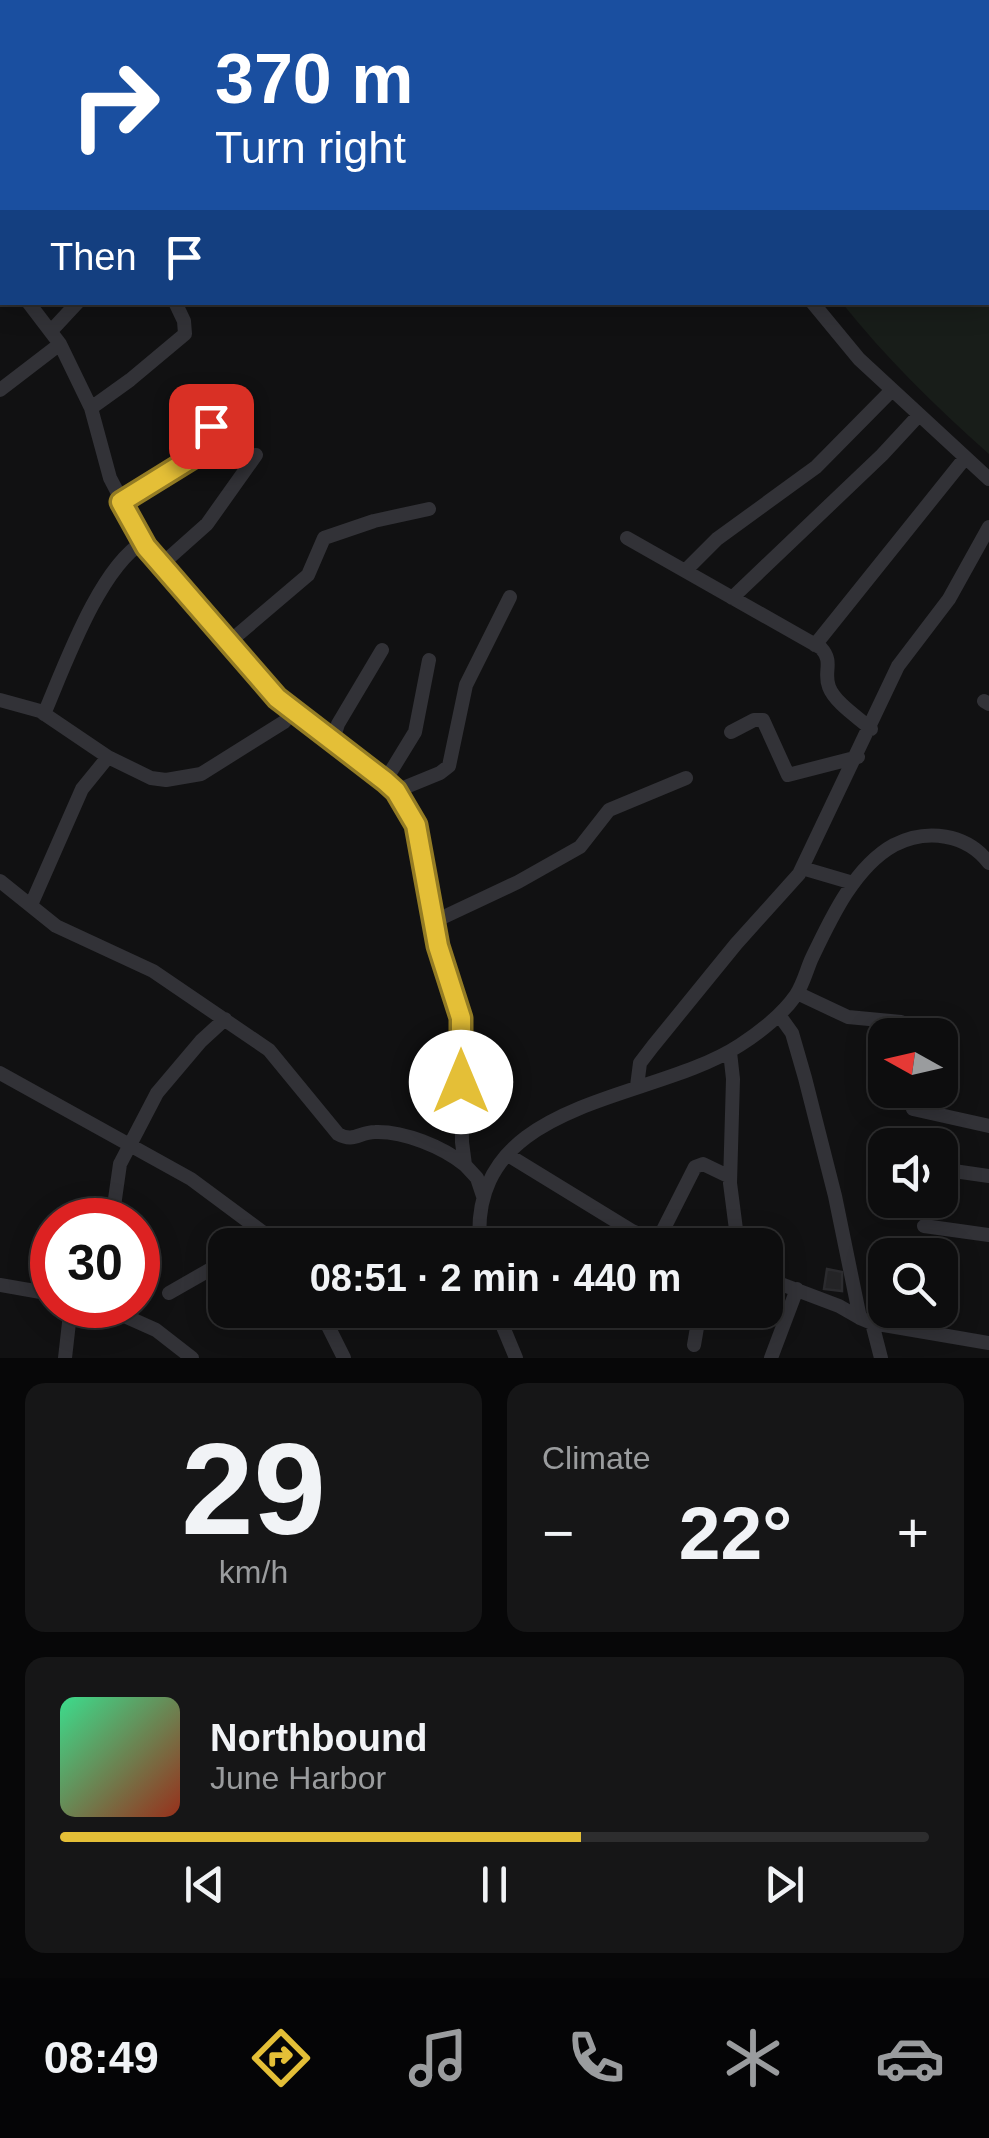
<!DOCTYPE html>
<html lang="en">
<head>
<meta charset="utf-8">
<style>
  :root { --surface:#0d0d0e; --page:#161617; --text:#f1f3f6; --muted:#9a9c9e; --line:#2d2d2e; --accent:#e4bf37 }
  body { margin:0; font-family:Arial,sans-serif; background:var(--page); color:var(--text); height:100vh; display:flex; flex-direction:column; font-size:38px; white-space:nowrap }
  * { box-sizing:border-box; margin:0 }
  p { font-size:32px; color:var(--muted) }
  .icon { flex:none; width:55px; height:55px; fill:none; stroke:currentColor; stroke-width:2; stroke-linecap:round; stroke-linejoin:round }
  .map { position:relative; height:1358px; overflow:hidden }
  .sheet { display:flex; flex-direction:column; gap:25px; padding:25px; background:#070708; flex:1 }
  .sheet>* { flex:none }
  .banner { position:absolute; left:0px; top:0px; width:990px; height:305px; box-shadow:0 5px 25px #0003,0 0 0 2px var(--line); background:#1a4fa0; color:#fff; overflow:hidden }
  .needle { width:65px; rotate:278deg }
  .controls { position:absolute; left:868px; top:1018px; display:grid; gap:20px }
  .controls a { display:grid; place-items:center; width:90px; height:90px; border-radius:20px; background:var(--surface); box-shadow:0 5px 25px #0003,0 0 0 2px var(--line); font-size:50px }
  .speed { position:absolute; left:30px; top:1198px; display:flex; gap:20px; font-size:50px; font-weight:700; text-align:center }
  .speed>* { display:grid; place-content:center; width:130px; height:130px; border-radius:50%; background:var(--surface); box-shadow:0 5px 25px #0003,0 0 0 2px var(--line); line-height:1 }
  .speed .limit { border:15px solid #d22; background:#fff; color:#111 }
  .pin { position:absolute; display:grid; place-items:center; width:85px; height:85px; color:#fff; margin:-42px; border-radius:20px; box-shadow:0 5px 15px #0006 }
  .me { position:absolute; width:110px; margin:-55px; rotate:0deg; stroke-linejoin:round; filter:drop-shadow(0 0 8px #0008) }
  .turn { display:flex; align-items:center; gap:35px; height:210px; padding:0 50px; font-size:45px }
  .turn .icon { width:130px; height:130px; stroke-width:2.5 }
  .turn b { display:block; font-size:70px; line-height:85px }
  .then { display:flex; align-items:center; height:95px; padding:0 50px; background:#0003; gap:20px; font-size:38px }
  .big { font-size:75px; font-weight:700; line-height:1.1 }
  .sheet .tile { flex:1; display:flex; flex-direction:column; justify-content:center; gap:15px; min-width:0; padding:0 35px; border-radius:20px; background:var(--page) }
  .sheet .dial { align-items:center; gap:0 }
  .dial b { font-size:130px; line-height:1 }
  .song { display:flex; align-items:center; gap:30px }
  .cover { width:120px; height:120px; border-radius:15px; background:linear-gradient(135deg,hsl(150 70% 55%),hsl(10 70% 35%)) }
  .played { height:10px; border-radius:5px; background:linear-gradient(90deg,var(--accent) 60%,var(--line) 60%) }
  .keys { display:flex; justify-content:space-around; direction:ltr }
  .heat { display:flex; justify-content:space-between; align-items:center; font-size:55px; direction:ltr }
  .sheet .tiles { flex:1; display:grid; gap:25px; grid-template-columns:1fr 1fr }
  .tile:last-child { grid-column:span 2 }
  .trip { position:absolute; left:208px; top:1228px; width:575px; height:100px; border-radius:20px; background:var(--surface); box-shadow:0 5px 25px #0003,0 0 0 2px var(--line); font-weight:700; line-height:100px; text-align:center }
  .tabs { display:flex; height:160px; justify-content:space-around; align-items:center; background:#050506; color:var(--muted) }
  .tabs .icon { width:70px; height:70px }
  .tabs .on { color:var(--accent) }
  .tabs b { font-size:45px; color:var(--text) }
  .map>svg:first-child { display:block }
  .green { fill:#181d19 }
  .building { fill:#242426; stroke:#2b2b2e; stroke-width:2.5 }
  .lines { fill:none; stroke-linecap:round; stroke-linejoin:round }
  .minor { stroke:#323237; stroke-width:14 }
  .route-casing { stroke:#947c24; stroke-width:25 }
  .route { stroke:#e4bf37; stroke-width:18 }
</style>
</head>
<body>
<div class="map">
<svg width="989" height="1358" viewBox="0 0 989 1358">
  <rect width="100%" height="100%" fill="#111112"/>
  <!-- green -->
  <path class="green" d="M989 63V454C936 407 886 358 842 303L988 302Z"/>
  <!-- building -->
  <path class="building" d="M827 1269 842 1272V1291L824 1289Z"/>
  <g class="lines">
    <!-- minor -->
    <path class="minor" d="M131 0V2
      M431 0V2
      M635 0 639 2
      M931 0 933 2
      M234 2 239 0
      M361 2 362 0
      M946 2 957 0
      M0 28 2 29
      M988 51 989 50
      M0 247 2 244
      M0 279 2 281
      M28 302 60 344 91 408 110 478 146 547 277 697 385 781 396 791 416 825 439 946 461 1018 462 1142 465 1165 477 1178 483 1196
      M812 302 859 359 989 479
      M51 331 78 302
      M0 390 60 344
      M91 408 130 380 185 334 184 321 175 302
      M121 503 205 450 210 445 208 430 211 426 245 402
      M627 538 821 648C834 662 823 672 829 687 835 703 859 718 871 729
      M161 565 207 524 256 455
      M687 569 717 539 816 467 892 390
      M732 598 882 455 919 415
      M228 643 308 575 324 538 374 521 429 509
      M815 645 965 458
      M0 700 40 711 108 757 151 778 166 780 201 774 284 722 293 712
      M984 701 989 704
      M44 714C65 665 99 569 143 542
      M731 732 754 720H763L788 775 858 757
      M333 740 338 724 382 650
      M385 781 415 732 429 660
      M396 791 440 773 449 766 466 685 510 597
      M802 868 853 883
      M0 881 56 926 153 971 269 1050 338 1134C354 1143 359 1132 375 1132 404 1131 443 1147 465 1165
      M31 905 82 789 108 757
      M433 922 518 882 580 847 609 810 686 778
      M797 993 848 1017 901 1022
      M779 1015 792 1033 805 1078 835 1196 860 1318 872 1323 881 1358
      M730 1052 733 1079 730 1183 738 1245
      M0 1073 191 1179 280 1245
      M637 1086 640 1063 653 1046 736 944 799 874 898 666 949 599 989 527
      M913 1109 989 1126
      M508 1155 632 1231 665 1245
      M940 1169 989 1176
      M112 1220 120 1164 157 1093 201 1041 225 1019
      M924 1226 989 1235
      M657 1242 695 1167 703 1164 730 1177
      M250 1245 267 1233
      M480 1245C467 1097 652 1103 740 1045 760 1032 782 1015 796 995 803 984 806 972 811 960 830 920 854 867 894 845 927 828 967 834 989 863
      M765 1278 839 1306 860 1318
      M0 1285 52 1294
      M169 1293 225 1261
      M100 1305 156 1330 192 1358
      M320 1310 344 1358
      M496 1310 516 1358
      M872 1323 989 1343
      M694 1345 700 1310
      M65 1358 71 1305
      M771 1358 797 1289"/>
  </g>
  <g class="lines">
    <defs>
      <path id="route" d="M211 426 208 430 211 440 205 450 121 502 146 547 277 698 385 781 396 791 416 825 438 946 461 1018V1082"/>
    </defs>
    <!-- route casing -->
    <use href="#route" class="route-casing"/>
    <!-- route -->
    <use href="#route" class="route"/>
  </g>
</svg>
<div class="controls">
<a><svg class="needle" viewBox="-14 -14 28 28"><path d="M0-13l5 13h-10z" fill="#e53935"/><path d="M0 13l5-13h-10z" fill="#9a9c9e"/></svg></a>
<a><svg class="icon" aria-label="sound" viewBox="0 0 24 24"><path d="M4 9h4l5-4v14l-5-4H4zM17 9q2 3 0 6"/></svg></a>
<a><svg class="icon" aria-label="search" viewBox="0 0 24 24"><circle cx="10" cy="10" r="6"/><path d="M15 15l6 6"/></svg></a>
</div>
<div class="speed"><div class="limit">30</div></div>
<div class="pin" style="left:211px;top:426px;background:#d93025"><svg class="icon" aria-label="arrive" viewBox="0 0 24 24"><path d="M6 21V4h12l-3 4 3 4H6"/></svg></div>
<svg class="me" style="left:461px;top:1082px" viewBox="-20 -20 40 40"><circle r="19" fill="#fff"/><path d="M0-13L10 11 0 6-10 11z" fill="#e4bf37"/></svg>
<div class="trip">08:51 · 2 min · 440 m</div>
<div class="banner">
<div class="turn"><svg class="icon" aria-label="right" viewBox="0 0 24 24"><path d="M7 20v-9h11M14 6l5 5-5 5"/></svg><div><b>370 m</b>Turn right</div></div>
<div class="then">Then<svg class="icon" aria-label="arrive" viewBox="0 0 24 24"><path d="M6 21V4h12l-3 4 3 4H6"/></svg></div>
</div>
</div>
<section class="sheet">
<div class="tiles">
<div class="tile dial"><b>29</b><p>km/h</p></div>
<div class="tile"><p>Climate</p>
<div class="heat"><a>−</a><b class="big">22°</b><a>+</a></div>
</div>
<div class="tile">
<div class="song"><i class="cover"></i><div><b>Northbound</b><p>June Harbor</p></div></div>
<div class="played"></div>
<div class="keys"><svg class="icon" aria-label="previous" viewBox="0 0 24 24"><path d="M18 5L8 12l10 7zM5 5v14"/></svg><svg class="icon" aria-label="pause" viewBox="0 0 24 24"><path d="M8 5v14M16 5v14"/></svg><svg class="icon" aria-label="next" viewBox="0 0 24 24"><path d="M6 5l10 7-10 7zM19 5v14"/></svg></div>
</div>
</div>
</section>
<nav class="tabs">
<b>08:49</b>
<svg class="icon on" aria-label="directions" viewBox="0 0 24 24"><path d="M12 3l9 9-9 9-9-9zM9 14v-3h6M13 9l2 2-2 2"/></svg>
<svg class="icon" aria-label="music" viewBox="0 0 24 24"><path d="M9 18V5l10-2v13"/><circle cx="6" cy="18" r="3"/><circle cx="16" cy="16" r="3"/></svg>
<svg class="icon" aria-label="phone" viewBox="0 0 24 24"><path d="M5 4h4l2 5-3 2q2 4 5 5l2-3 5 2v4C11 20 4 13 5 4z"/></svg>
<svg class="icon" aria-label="climate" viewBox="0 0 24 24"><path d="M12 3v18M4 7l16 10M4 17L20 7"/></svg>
<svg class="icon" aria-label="car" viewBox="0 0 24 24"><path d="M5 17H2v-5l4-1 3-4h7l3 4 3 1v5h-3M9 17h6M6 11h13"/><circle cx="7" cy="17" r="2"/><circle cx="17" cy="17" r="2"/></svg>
</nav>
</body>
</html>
